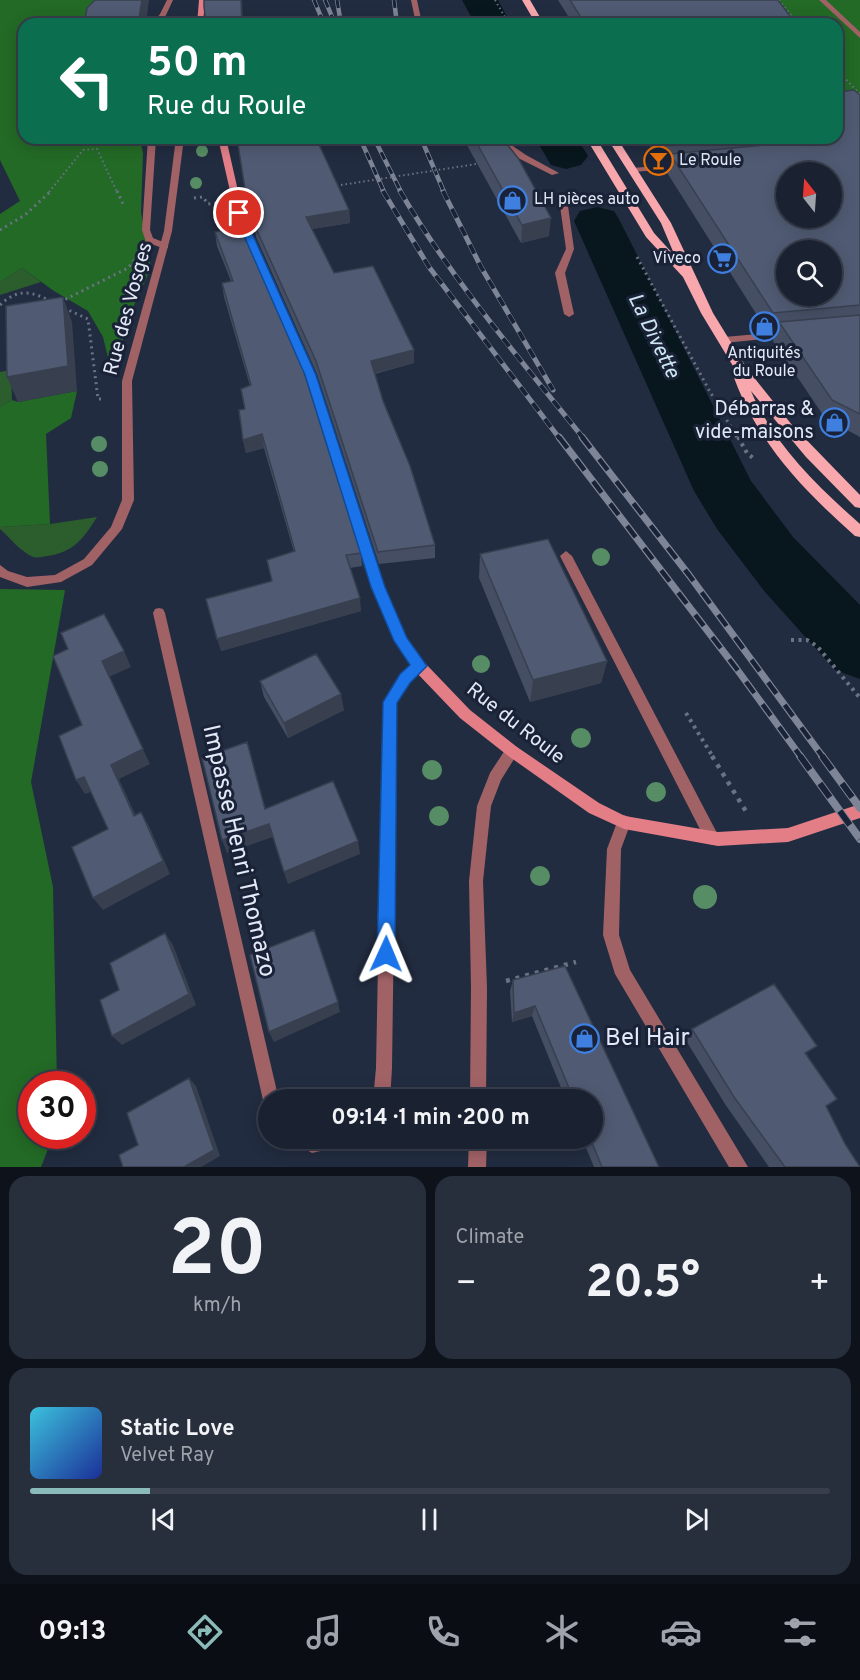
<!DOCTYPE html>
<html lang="en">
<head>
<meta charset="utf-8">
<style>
  :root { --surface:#1a2130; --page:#272e3c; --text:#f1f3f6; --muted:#9fa3ab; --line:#383e4c; --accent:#8bbbb9 }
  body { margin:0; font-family:Overpass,sans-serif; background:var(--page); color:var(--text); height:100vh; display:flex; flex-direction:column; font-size:22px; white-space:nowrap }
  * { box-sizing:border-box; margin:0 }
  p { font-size:20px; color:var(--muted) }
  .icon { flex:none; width:33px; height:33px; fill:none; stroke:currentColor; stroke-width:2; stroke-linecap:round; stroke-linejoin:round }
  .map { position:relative; height:1167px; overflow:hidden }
  .sheet { display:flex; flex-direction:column; gap:9px; padding:9px; background:#0e121a; flex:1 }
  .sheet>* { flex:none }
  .hud { position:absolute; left:18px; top:18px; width:825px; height:126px; border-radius:18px; box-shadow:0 3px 15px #0003,0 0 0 2px var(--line); background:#0b6e4f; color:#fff; overflow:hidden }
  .needle { width:39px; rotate:343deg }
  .buttons { position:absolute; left:776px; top:162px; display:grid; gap:12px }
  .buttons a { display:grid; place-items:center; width:66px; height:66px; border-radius:50%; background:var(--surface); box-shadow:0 3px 15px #0003,0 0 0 2px var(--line); font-size:30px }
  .speed { position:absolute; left:18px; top:1071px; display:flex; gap:12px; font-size:30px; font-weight:700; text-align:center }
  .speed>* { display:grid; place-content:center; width:78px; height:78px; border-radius:50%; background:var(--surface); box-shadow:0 3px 15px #0003,0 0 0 2px var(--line); line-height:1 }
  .speed .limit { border:9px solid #d22; background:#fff; color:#111 }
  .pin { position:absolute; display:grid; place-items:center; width:51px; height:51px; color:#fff; margin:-26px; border:3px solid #fff; border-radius:50%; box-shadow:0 2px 6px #0007 }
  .me { position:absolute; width:66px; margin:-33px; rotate:1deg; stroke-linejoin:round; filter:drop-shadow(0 0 4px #0008) }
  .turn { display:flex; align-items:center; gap:21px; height:126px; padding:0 30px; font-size:27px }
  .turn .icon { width:78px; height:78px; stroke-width:2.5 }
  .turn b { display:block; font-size:42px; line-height:51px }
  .big { font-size:45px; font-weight:700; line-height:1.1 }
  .sheet .widget { flex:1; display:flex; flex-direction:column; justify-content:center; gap:9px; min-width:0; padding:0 21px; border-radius:18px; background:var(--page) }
  .sheet .dial { align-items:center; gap:0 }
  .dial b { font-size:78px; line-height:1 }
  .song { display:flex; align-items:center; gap:18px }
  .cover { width:72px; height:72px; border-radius:9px; background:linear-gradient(135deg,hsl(190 70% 55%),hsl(230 70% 35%)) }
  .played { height:6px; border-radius:3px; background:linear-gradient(90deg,var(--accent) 15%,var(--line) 15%) }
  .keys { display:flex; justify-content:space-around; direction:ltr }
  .heat { display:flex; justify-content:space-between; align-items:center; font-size:33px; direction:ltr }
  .sheet .tiles { flex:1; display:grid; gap:9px; grid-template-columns:1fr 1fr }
  .widget:last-child { grid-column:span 2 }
  .trip { position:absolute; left:258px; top:1089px; width:345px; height:60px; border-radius:30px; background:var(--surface); box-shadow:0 3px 15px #0003,0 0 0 2px var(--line); font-weight:700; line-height:60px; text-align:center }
  .tabs { display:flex; height:96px; justify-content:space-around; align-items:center; background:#0a0d13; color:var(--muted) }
  .tabs .icon { width:42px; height:42px }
  .tabs .selected { color:var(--accent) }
  .tabs b { font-size:27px; color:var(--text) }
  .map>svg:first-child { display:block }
  .green { fill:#2c5d2c }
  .forest { fill:#236a26 }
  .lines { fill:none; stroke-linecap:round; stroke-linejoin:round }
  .river { fill:#08171d; fill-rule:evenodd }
  .path-far3 { stroke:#6a7284; stroke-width:2; stroke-dasharray:1.5 3; stroke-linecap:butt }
  .path-far2 { stroke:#6a7284; stroke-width:3; stroke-dasharray:2 4; stroke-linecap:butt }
  .path-far1 { stroke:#6a7284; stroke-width:4; stroke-dasharray:3 4.5; stroke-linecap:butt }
  .path { stroke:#6a7284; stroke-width:4.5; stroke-dasharray:4 6; stroke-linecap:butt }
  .lane { fill:#a16266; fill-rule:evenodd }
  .street { fill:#a16266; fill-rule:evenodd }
  .secondary { fill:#e37e87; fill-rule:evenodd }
  .primary { fill:#f8a8ad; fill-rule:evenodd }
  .rail-far3-casing { stroke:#7d8596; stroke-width:4.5 }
  .rail-far2-casing { stroke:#7d8596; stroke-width:5 }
  .rail-far1-casing { stroke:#7d8596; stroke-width:7 }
  .rail-casing { stroke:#7d8596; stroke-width:8 }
  .rail-far3 { stroke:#192236; stroke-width:3; stroke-dasharray:8; stroke-linecap:butt }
  .rail-far2 { stroke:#192236; stroke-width:4; stroke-dasharray:10; stroke-linecap:butt }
  .rail-far1 { stroke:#192236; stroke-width:4.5; stroke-dasharray:14; stroke-linecap:butt }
  .rail { stroke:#192236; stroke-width:6; stroke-dasharray:17; stroke-linecap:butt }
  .path-bridge { stroke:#6a7284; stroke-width:2; stroke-dasharray:1.5 3; stroke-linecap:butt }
  .tree { fill:#578d64 }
  .wall { fill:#454e63 }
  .shaded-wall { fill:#384050 }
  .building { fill:#505b73; stroke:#384050; stroke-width:1.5; fill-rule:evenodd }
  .route { fill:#1a73e8; stroke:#114b97; stroke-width:1.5 }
  .labels { text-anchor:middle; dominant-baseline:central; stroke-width:6; stroke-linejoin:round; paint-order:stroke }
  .far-poi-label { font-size:16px; fill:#e3e9f7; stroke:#192236; text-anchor:start }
  .street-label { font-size:20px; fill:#e3e9f7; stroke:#192236 }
  .poi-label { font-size:20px; fill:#e3e9f7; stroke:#192236; text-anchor:end }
  .water-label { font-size:21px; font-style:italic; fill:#cde6f1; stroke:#192236 }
  .near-street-label { font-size:24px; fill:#e3e9f7; stroke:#192236 }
  .near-poi-label { font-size:24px; fill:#e3e9f7; stroke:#192236; text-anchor:start }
</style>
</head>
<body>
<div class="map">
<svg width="860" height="1167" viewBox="0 0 860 1167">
  <rect width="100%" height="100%" fill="#222c40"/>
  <!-- green -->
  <path class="green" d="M22 268 41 282 0 295V282Z
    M11 370 12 400 0 407V372Z
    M97 517C84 538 73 553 47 556 42 557 37 558 33 557 20 551 10 538 0 529V527L50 524Z"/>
  <!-- forest -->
  <path class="forest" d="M0 0H110L88 24H24V138H83L84 140 140 138 143 153 141 212 151 268 134 305 112 374 103 337 88 311 54 291 22 268 0 282V214L20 201 0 160Z
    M767 0H860V116L837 108V24H786Z
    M77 391 71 418 46 434 50 524 0 527V407L12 400 18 402Z
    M0 589 65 590 31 782 53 887 57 1084H32V1136H53L41 1167H0Z"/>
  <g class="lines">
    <!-- river -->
    <path class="river" d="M462 0H498L511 24H475Z
      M535 138H577L588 156 581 165 566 169 551 165Z
      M597 207 614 211 620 221 751 481 793 537 860 605V679L835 670 765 592 717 529 694 491 574 221 580 211Z"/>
    <!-- path-far3 -->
    <path class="path-far3" d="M495 0 509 24
      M779 0 798 24
      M837 70 860 94
      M49 192 83 150 97 149 117 192"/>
    <!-- path-far2 -->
    <path class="path-far2" d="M117 191 123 204
      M194 198 203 197 208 204 216 203
      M0 230 25 215 51 191
      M637 257 709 390 738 439
      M60 302 128 268 136 258
      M0 305C18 288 32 291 52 302
      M64 308 88 319 98 399H103"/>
    <!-- path-far1 -->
    <path class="path-far1" d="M738 437 747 453 753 458
      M791 640H807L817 646 860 698
      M686 713 713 757"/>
    <!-- path -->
    <path class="path" d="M712 756 747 813
      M506 981 576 962"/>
    <!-- lane -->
    <path class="lane" d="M167 0H173L166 15 159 24H152L160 14Z
      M411 0H417L421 19 425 24H419L415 19Z
      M148 138H156L150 230 153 238 168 244V248L165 249 146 242 142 230Z
      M492 138H501L526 155 559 173 552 175 520 159Z
      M682 164 686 166 685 168 632 172 628 170 632 168Z
      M564 203 568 206 574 249 565 273 574 314 569 317 564 314 555 273 566 249 560 206Z
      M566 551 572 556 717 833 719 838 717 843 712 845 707 843 560 556Z"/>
    <!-- street -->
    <path class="street" d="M819 0H826L860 32V38Z
      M176 138H184L172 231 132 381 134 500 122 529 92 565 61 582 27 587 0 577V565L8 571 27 577 55 575 84 559 111 527 122 500V381L164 231Z
      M791 331 796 334 794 336 724 343 719 340 724 337Z
      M159 608 163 609 165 613 279 1100H268V1107L265 1106 263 1100 153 613 155 609Z
      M419 661 424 662 425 666 410 682 397 703 392 1068 390 1100H373L376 1068 383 702 400 674Z
      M512 745 517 747 519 751 501 780 491 806 483 881 487 988 486 1100H470L471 988 469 881 477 806 490 773 507 747Z
      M624 815 629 817 631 822 621 849 619 935 630 970 748 1167H729L615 974 603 935 607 849 619 817Z
      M295 1138H351L349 1144 312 1153 297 1144Z
      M469 1138H487L486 1167H468Z"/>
    <!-- secondary -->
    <path class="secondary" d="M199 0H205L203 24H197Z
      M218 138H226L243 213 315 375 378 570 406 638 424 662 470 710 517 747 599 803 625 816 718 832 788 828 860 804V818L788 842 718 846 624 829 589 813 507 755 460 718 414 670 395 641 366 570 305 375 235 213Z"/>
    <!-- primary -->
    <path class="primary" d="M522 0H530L544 24H536Z
      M586 138H596L654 233 675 256 661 223 607 138H617L671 223 713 313 748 370 792 425 860 495V508L855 507 806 457 751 391C774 445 817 486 860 524V537L855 536C801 488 754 439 731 369L733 366 701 313 683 277 646 237Z"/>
    <defs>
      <path id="rail-far3" d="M314 0 324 24
        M325 0 335 24
        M337 0 341 24
        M394 0 397 24
        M360 138 384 192
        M374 138 401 192
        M421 138 444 192"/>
      <path id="rail-far2" d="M383 191 429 267 560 439
        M400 191C452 280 519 358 584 439
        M443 191 481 267 553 390"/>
      <path id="rail-far1" d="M559 437 736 668 801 757
        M582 437 689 575 823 757"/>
      <path id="rail" d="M800 756 860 839
        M822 756 860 808"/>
    </defs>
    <!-- rail-far3 casing -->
    <use href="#rail-far3" class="rail-far3-casing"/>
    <!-- rail-far2 casing -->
    <use href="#rail-far2" class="rail-far2-casing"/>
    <!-- rail-far1 casing -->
    <use href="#rail-far1" class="rail-far1-casing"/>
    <!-- rail casing -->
    <use href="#rail" class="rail-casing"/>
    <!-- rail-far3 -->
    <use href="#rail-far3" class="rail-far3"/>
    <!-- rail-far2 -->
    <use href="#rail-far2" class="rail-far2"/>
    <!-- rail-far1 -->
    <use href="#rail-far1" class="rail-far1"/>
    <!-- rail -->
    <use href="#rail" class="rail"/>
    <!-- path-bridge -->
    <path class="path-bridge" d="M341 185 483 163"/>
  </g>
  <!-- trees -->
  <g class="tree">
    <circle cx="202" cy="151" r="6"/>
    <circle cx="196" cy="183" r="6"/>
    <circle cx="99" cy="444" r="8"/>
    <circle cx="100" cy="469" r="8"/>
    <circle cx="601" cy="557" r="9"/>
    <circle cx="481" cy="664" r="9"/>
    <circle cx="581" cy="738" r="10"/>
    <circle cx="432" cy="770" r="10"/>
    <circle cx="656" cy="792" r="10"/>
    <circle cx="439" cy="816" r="10"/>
    <circle cx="540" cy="876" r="10"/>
    <circle cx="705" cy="897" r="12"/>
  </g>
  <!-- wall -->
  <path class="wall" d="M558 0H778L796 24H573Z
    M860 95V437L825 418 773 341 777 330 767 331 666 171 668 162 661 163 645 138H837Z
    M237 138 349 210 350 223 312 229 334 273 414 363 375 374 383 401 435 545V558L379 564 317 374 256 237 254 224H256L248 208Z
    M463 138H502L549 236 521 243Z
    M215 232 361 553 362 566 350 568 361 611 221 651 272 581 267 560 294 552 264 448 246 453 243 440 245 409 250 386 224 297 222 283 231 281 217 246Z
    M480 554 607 661 601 683 530 702 479 578Z
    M260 681 344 710 288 738 264 697Z
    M565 966 659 1167H594L582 1138H592V1100H566L532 1016 512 1022 510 991 513 980Z
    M692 1029 807 1054 826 1106 845 1144 860 1167H769L725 1104 685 1039Z"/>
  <!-- shaded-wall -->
  <path class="shaded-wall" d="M142 0H149L146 24H138Z
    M241 0H242L243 24H242Z
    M349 210 350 223 307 230 306 217Z
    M551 218 549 236 521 243 522 225Z
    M63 297 72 322 77 391 18 402 7 377Z
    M414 350V363L372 374 371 361Z
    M262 434 264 448 246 453 243 440Z
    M360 598 361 611 221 651 217 639Z
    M124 651 131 667 109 677 150 764 119 779 142 829 134 816 111 765 102 661Z
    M607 661 601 683 530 702 533 680Z
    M341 694 344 710 288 738 284 723Z
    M84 777 93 791 85 794 76 780Z
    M141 812 149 826 170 874 103 910 93 898Z
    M269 824 273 837 227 853 222 840Z
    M358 841 360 854 288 884 284 872Z
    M165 933 173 945 196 1005 122 1045 112 1036Z
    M338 1002 340 1012 274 1042 269 1032Z
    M535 1006 532 1016 512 1022 514 1013Z
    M189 1078 196 1086 220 1156 201 1167H184Z"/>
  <!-- building -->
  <path class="building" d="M95 0H142L138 24H84L87 8Z
    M204 0H241L242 24H206L204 6Z
    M570 0H778L796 24H585Z
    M854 90 860 95V305L773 313 670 154 828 139V138H837V92ZM786 172H831V218H786ZM786 250H831V296H786Z
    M237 138H316L349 210 306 217 334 273 373 266 414 350 371 361 383 401 410 466 435 545 378 552 316 361 254 224 260 223 246 195Z
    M474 138H502L518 158 551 218 522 225Z
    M660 138H750L665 145Z
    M242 226 301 362 361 553 346 555 360 598 217 639 206 599 272 581 267 560 295 551 262 434 243 440 239 410 245 409 241 389 251 385 222 283 233 281 215 232Z
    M63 297 68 366 7 377 6 306Z
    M860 315V414L832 400 779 322Z
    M548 539 607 661 533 680 480 554Z
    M104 614 124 651 102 661 143 749 111 765 134 816 141 812 163 861 93 898 72 847 108 829 84 777 76 780 59 736 82 725 53 656 68 649 61 633Z
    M316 654 341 694 284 723 260 681Z
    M247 742 265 809 333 781 358 841 284 872 269 824 222 840 202 758Z
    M314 930 338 1002 269 1032 250 955Z
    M165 933 189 994 112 1036 100 1000 119 990 110 963Z
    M565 966 659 1167H602L590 1138H592V1100H574L535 1006 514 1013 513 980Z
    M774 984 817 1046 805 1053 837 1099 826 1106 845 1144 860 1167H785L734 1097 692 1029Z
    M189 1078 214 1150 184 1167H123L119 1155 138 1145 127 1113Z"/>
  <!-- route -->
  <path class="route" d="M239 210 243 213 316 375 385 587 407 638 427 666 410 683 397 703 395 954 392 960 386 963 379 960 377 954 383 702 400 674 410 665 394 641 371 587 305 375 234 213Z"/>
  <!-- icons -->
  <defs>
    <symbol id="bar-ring" viewBox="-11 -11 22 22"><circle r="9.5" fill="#192236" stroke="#e8710a" stroke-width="1.5"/><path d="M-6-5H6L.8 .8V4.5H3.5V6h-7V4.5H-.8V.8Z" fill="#e8710a"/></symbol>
    <symbol id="shop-ring" viewBox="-11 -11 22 22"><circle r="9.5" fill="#192236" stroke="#3f7fe0" stroke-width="1.5"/><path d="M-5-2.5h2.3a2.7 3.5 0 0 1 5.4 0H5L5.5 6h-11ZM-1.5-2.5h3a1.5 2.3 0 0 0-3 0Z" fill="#3f7fe0"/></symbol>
    <symbol id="supermarket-ring" viewBox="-11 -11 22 22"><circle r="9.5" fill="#192236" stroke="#3f7fe0" stroke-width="1.5"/><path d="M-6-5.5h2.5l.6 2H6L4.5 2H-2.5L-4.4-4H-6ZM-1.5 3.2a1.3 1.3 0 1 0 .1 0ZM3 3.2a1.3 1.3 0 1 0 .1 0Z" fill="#3f7fe0"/></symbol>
  </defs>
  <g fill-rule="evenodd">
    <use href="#bar-ring" x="642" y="144" width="33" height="33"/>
    <use href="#shop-ring" x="496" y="184" width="33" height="33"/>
    <use href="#supermarket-ring" x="706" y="242" width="33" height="33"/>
    <use href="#shop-ring" x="748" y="310" width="33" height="33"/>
    <use href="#shop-ring" x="818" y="406" width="33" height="33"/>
    <use href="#shop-ring" x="568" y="1022" width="33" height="33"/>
  </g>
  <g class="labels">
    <!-- far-poi labels -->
    <g class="far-poi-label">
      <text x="679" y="161">Le Roule</text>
      <text x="534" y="200">LH pièces auto</text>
      <text x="701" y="259" text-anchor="end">Viveco</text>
      <text x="764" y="354" text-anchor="middle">Antiquités<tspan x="764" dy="18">du Roule</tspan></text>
    </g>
    <!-- street labels -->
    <g class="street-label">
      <text transform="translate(129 309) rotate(-75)">Rue des Vosges</text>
      <text transform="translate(515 724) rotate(38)">Rue du Roule</text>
    </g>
    <!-- poi labels -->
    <g class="poi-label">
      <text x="814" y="410">Débarras &amp;<tspan x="814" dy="23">vide-maisons</tspan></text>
    </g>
    <!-- water labels -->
    <g class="water-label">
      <text transform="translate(653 336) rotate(64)">La Divette</text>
    </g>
    <!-- near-street labels -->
    <g class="near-street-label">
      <text transform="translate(238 851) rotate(77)">Impasse Henri Thomazo</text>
    </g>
    <!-- near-poi labels -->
    <g class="near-poi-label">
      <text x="605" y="1039">Bel Hair</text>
    </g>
  </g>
</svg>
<div class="buttons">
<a><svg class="needle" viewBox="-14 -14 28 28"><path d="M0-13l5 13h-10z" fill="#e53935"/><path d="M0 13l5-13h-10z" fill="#9fa3ab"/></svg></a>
<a><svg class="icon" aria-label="search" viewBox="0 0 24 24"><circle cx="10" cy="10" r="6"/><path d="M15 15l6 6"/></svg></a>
</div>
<div class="speed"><div class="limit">30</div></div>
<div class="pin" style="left:239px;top:213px;background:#d93025"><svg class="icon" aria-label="arrive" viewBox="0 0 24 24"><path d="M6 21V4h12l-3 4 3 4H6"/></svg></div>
<svg class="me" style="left:386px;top:954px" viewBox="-20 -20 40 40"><path d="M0-17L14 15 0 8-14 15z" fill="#1a73e8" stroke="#fff" stroke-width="4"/></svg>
<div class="trip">09:14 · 1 min · 200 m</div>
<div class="hud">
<div class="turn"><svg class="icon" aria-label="left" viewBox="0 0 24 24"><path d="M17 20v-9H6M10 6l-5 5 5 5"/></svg><div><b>50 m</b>Rue du Roule</div></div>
</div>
</div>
<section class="sheet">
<div class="tiles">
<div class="widget dial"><b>20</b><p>km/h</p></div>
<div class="widget"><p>Climate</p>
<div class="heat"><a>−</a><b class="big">20.5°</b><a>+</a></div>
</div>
<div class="widget">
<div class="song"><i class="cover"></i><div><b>Static Love</b><p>Velvet Ray</p></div></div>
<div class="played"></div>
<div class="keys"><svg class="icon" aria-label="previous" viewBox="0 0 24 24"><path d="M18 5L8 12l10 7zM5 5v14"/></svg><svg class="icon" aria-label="pause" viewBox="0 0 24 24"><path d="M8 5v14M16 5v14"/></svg><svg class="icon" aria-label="next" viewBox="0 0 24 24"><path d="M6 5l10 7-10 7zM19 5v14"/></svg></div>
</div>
</div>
</section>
<nav class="tabs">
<b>09:13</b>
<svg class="icon selected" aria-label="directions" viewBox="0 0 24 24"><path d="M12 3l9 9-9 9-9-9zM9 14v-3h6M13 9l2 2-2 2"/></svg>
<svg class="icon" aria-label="music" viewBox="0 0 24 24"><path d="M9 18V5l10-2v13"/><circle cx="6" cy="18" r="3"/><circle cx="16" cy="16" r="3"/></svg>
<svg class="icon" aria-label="phone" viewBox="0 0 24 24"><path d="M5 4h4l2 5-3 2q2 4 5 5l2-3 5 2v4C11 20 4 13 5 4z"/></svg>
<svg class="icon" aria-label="climate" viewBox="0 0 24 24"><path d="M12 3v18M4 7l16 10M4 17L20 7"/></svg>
<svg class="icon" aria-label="car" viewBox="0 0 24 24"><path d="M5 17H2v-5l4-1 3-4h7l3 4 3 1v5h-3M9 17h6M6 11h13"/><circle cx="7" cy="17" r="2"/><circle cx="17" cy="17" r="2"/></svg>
<svg class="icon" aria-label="filters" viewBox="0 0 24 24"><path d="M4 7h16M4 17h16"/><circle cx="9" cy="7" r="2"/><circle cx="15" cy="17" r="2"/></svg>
</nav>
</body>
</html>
